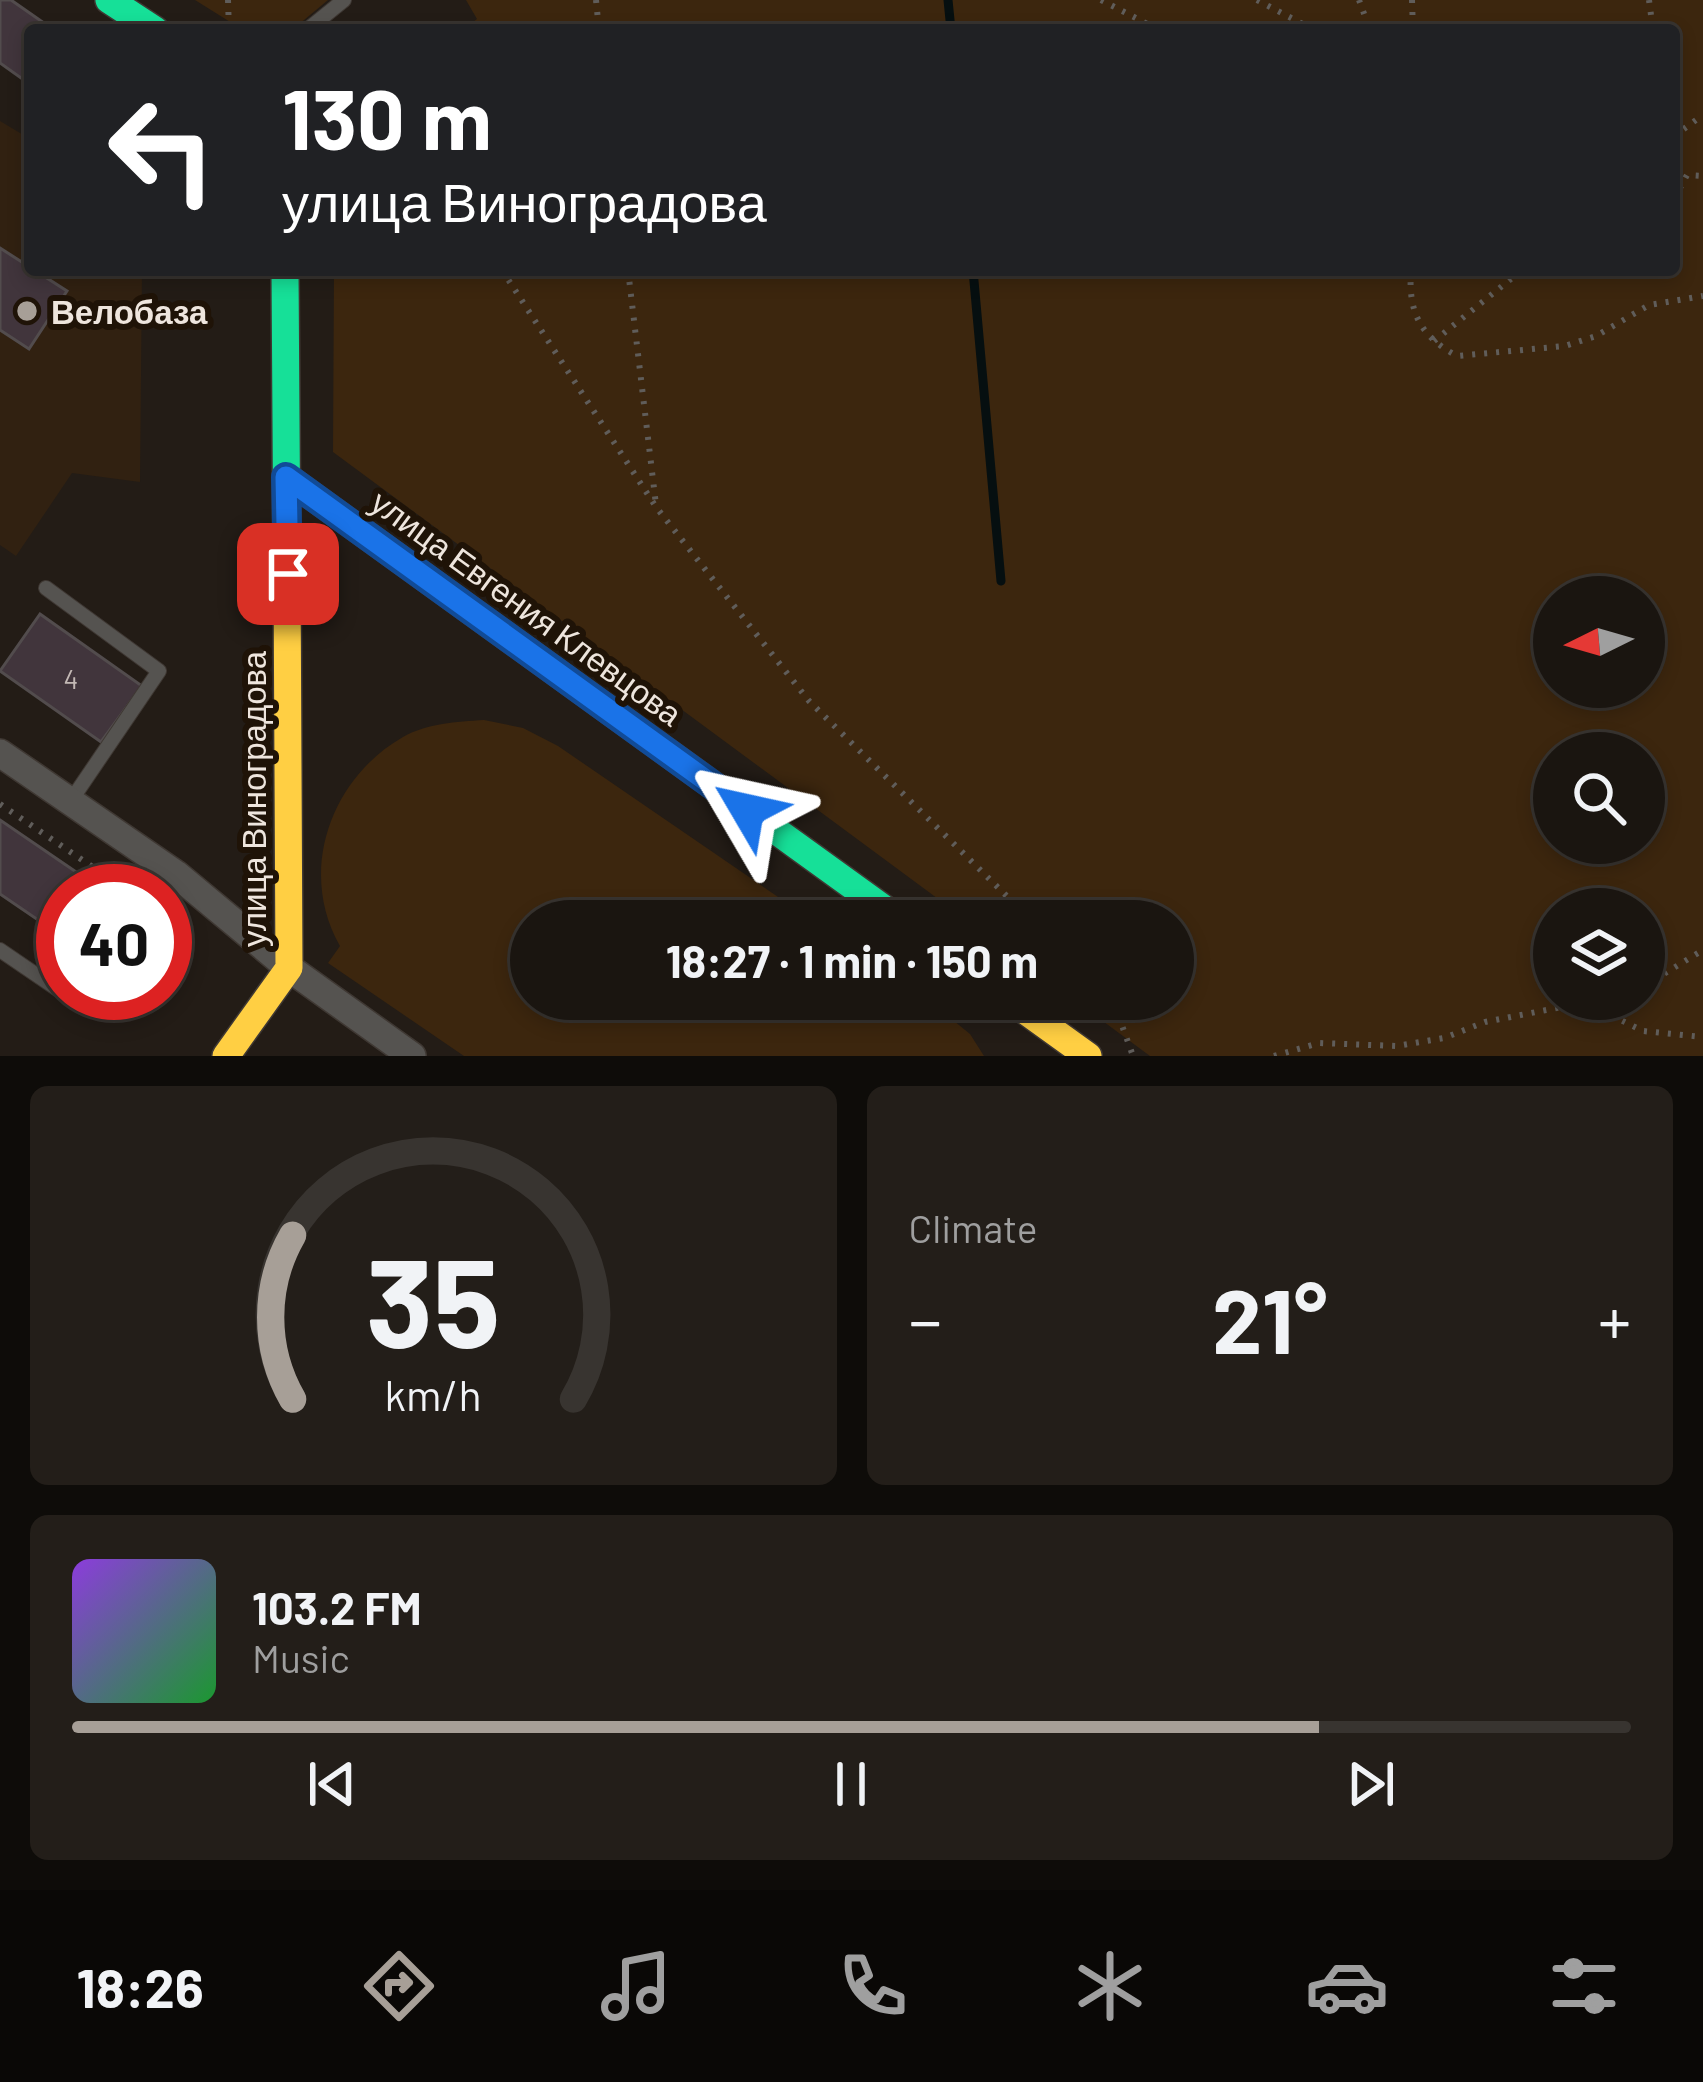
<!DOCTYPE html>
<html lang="en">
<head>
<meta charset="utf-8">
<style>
  :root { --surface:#1a1510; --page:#231e19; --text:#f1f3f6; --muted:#9f9f9f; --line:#383430; --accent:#a79f97 }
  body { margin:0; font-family:Barlow,sans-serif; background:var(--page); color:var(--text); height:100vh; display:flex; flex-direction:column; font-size:45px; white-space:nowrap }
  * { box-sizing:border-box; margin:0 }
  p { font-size:39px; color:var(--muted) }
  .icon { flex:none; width:66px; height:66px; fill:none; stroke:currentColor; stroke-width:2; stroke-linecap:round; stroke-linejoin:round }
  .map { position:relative; height:1056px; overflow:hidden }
  .panel { display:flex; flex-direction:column; gap:30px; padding:30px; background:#0e0c09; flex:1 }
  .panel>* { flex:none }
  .top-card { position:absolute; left:24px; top:24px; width:1656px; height:252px; border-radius:12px; box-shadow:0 6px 18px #0003,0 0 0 3px var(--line); background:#202124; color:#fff; overflow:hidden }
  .needle { width:78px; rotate:265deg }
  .controls { position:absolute; left:1533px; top:576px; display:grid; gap:24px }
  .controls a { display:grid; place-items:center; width:132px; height:132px; border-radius:50%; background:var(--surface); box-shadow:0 6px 18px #0003,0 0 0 3px var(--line); font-size:60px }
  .speed { position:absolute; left:36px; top:864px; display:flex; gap:24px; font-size:60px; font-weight:700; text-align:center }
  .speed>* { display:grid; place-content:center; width:156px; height:156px; border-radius:50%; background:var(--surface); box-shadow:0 6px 18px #0003,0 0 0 3px var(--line); line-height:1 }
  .speed .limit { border:18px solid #d22; background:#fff; color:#111 }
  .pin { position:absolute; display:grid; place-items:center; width:102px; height:102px; color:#fff; margin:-51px; border-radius:24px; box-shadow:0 6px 18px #0006 }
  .me { position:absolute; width:132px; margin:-66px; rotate:306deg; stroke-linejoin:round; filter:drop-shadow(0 0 9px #0008) }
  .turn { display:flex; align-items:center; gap:42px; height:252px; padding:0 60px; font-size:54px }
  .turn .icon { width:156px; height:156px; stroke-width:2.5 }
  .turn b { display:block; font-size:84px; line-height:102px }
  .big { font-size:90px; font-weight:700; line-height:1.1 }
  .panel .widget { flex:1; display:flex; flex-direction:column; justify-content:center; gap:18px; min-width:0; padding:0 42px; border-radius:18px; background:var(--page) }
  .panel .dial { align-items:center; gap:0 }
  .dial svg { height:312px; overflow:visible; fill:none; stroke:var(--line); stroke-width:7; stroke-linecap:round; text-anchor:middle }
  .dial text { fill:var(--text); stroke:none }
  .song { display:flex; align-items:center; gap:36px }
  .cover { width:144px; height:144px; border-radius:18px; background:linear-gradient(135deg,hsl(270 70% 55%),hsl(130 70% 35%)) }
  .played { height:12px; border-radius:6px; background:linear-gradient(90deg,var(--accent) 80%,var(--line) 80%) }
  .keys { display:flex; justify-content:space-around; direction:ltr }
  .heat { display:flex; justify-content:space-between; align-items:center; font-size:66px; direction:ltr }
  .panel .tiles { flex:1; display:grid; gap:30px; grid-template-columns:1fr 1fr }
  .widget:last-child { grid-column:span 2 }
  .trip { position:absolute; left:510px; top:900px; width:684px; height:120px; border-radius:60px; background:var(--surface); box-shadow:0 6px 18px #0003,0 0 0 3px var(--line); font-weight:700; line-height:120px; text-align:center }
  .tab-bar { display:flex; height:192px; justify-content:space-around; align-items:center; background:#0a0806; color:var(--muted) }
  .tab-bar .icon { width:84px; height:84px }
  .tab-bar .current { color:var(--accent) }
  .tab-bar b { font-size:54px; color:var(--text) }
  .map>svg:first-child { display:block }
  .built { fill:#312111 }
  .green { fill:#3c260e; fill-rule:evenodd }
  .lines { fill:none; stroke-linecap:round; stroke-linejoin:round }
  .stream { stroke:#060f10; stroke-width:9 }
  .building { fill:#41353c; stroke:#524c4d; stroke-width:3 }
  .lane-casing { stroke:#3f3833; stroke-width:16 }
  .street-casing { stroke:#3f3833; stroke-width:30 }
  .fast-casing { stroke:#3f3833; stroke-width:30 }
  .slow-casing { stroke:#3f3833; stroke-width:30 }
  .jam-casing { stroke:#3f3833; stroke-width:30 }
  .path { stroke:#605d5a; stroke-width:6; stroke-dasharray:3 9; stroke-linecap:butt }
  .lane { stroke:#555350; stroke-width:14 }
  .street { stroke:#555350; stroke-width:27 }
  .fast { stroke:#16e098; stroke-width:27 }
  .slow { stroke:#ffcf43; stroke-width:27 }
  .jam { stroke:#f24e42; stroke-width:27 }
  .route-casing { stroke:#114b97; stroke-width:30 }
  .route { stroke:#1a73e8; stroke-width:21 }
  .poi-dot { fill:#a79f97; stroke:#1f1307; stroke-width:4.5 }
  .labels { text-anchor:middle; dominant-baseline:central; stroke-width:12; stroke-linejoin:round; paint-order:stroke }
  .number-label { font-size:27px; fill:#c3b9b5 }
  .poi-label { font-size:33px; font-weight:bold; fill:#eee5dd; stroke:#1f1307; text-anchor:start }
  .street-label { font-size:33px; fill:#eee5dd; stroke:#1f1307 }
</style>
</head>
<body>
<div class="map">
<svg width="1703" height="1056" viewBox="0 0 1703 1056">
  <rect width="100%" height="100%" fill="#231c16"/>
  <!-- built -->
  <path class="built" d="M0 121 30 139V270H142L140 482 72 473 16 556 0 545Z"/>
  <!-- green -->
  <path class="green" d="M195 0H328L292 30H243Z
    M466 0H1703V1056H1150L1073 999H1173V921H968L333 452 334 270H1674V30H462L477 19ZM1644 597V687H1554V597ZM1644 753V843H1554V753ZM1644 909V999H1554V909Z
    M484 720 523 728 558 746 813 921H531V999H927L970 1034 984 1056H464L328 963 340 946C297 871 331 778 403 737 428 723 456 722 484 720Z"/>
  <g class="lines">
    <!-- stream -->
    <path class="stream" d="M948 0 951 30
      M973 270 1001 581"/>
  </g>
  <!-- building -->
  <path class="building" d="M0 0H11L54 30H30V65L21 78 0 63Z
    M0 248 67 291 29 349 0 330Z
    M40 614 142 686 101 742 0 671Z
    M0 820 104 891H63V937L0 894Z"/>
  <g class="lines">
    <defs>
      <path id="lane" d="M307 30 344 0
        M46 588 159 671 70 802
        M0 950 63 993
        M64 993 80 1004 88 993"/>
      <path id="street" d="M0 753 176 874 289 968 412 1056"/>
      <path id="fast" d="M109 0 155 30
        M285 270 287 571
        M757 817 901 921"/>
      <path id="slow" d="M1009 999 1088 1056
        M226 1056 289 968 287 571"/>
      <path id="jam" d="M286 477 757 817"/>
    </defs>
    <!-- lane casing -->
    <use href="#lane" class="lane-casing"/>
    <!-- street casing -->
    <use href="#street" class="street-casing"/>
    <!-- fast casing -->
    <use href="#fast" class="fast-casing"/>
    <!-- slow casing -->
    <use href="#slow" class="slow-casing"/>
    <!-- jam casing -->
    <use href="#jam" class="jam-casing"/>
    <!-- path -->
    <path class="path" d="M228 0 229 30
      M596 0 599 30
      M1101 0 1159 30
      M1257 0 1314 30
      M1359 0 1370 30
      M1412 0 1413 30
      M1649 0 1653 30
      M1674 136 1703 115
      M1674 199 1687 175 1703 176
      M502 270 656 507 809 701 1032 921
      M628 270 656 505
      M1411 270C1408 312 1420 336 1457 356L1565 346 1596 336 1649 305 1703 296
      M1434 341 1522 270
      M0 804 128 891
      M1644 986 1703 950
      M1101 999 1120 1020 1133 1056
      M1590 1005 1643 1031 1703 1037
      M1274 1056 1319 1043 1397 1046 1444 1038 1485 1022 1603 999"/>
    <!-- lane -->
    <use href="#lane" class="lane"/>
    <!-- street -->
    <use href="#street" class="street"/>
    <!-- fast -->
    <use href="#fast" class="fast"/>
    <!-- slow -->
    <use href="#slow" class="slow"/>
    <!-- jam -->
    <use href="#jam" class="jam"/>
  </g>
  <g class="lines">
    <defs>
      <path id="route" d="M288 574 286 477 747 810"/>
    </defs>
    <!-- route casing -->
    <use href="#route" class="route-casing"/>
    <!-- route -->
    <use href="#route" class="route"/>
  </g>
  <!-- markers -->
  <circle class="poi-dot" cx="27" cy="311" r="12"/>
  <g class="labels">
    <!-- number labels -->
    <g class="number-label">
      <text x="71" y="678">4</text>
    </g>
    <!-- poi labels -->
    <g class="poi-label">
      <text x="51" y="311">Велобаза</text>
    </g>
    <!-- street labels -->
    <g class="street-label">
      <text transform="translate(527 607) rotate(36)">улица Евгения Клевцова</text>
      <text transform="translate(253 799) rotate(-90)">улица Виноградова</text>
    </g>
  </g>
</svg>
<div class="controls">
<a><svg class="needle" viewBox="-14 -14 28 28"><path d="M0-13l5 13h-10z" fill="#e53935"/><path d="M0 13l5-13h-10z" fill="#9f9f9f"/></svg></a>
<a><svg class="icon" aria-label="search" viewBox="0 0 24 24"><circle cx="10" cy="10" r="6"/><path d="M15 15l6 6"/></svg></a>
<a><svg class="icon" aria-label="layers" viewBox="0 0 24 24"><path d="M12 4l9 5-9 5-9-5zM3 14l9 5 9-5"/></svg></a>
</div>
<div class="speed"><div class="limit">40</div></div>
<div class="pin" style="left:288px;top:574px;background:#d93025"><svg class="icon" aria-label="arrive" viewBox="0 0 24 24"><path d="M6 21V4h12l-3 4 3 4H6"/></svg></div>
<svg class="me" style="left:747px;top:810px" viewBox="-20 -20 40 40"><path d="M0-17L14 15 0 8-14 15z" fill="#1a73e8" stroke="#fff" stroke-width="4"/></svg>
<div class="trip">18:27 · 1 min · 150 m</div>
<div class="top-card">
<div class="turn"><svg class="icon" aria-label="left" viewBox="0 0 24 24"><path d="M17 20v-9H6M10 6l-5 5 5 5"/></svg><div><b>130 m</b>улица Виноградова</div></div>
</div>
</div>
<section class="panel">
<div class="tiles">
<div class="widget dial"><svg viewBox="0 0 100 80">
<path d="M14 69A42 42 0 1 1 86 69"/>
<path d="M14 69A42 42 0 0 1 14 27" stroke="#a79f97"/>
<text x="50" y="56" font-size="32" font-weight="700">35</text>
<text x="50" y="72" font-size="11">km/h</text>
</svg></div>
<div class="widget"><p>Climate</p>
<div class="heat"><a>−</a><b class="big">21°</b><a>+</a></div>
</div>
<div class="widget">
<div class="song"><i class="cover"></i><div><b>103.2 FM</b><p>Music</p></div></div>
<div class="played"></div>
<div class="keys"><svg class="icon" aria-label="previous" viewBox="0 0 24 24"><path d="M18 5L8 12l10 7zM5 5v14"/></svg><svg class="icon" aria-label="pause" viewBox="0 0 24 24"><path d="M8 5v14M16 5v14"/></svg><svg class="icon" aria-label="next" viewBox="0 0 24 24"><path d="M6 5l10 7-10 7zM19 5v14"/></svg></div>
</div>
</div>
</section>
<nav class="tab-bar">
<b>18:26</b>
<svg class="icon current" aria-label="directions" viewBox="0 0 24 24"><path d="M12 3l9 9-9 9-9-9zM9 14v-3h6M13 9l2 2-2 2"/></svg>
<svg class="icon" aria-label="music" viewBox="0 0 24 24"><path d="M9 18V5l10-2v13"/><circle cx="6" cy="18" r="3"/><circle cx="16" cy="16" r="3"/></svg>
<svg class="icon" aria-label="phone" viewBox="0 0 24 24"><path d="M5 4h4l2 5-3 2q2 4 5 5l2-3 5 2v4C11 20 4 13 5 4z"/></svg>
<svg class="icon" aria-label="climate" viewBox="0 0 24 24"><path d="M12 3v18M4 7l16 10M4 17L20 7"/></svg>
<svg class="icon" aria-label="car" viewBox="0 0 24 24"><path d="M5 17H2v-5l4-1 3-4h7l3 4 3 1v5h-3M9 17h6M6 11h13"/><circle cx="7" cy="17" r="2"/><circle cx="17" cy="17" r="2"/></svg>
<svg class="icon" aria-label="filters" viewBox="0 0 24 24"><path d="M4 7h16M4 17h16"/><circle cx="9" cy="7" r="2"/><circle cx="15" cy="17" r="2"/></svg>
</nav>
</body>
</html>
